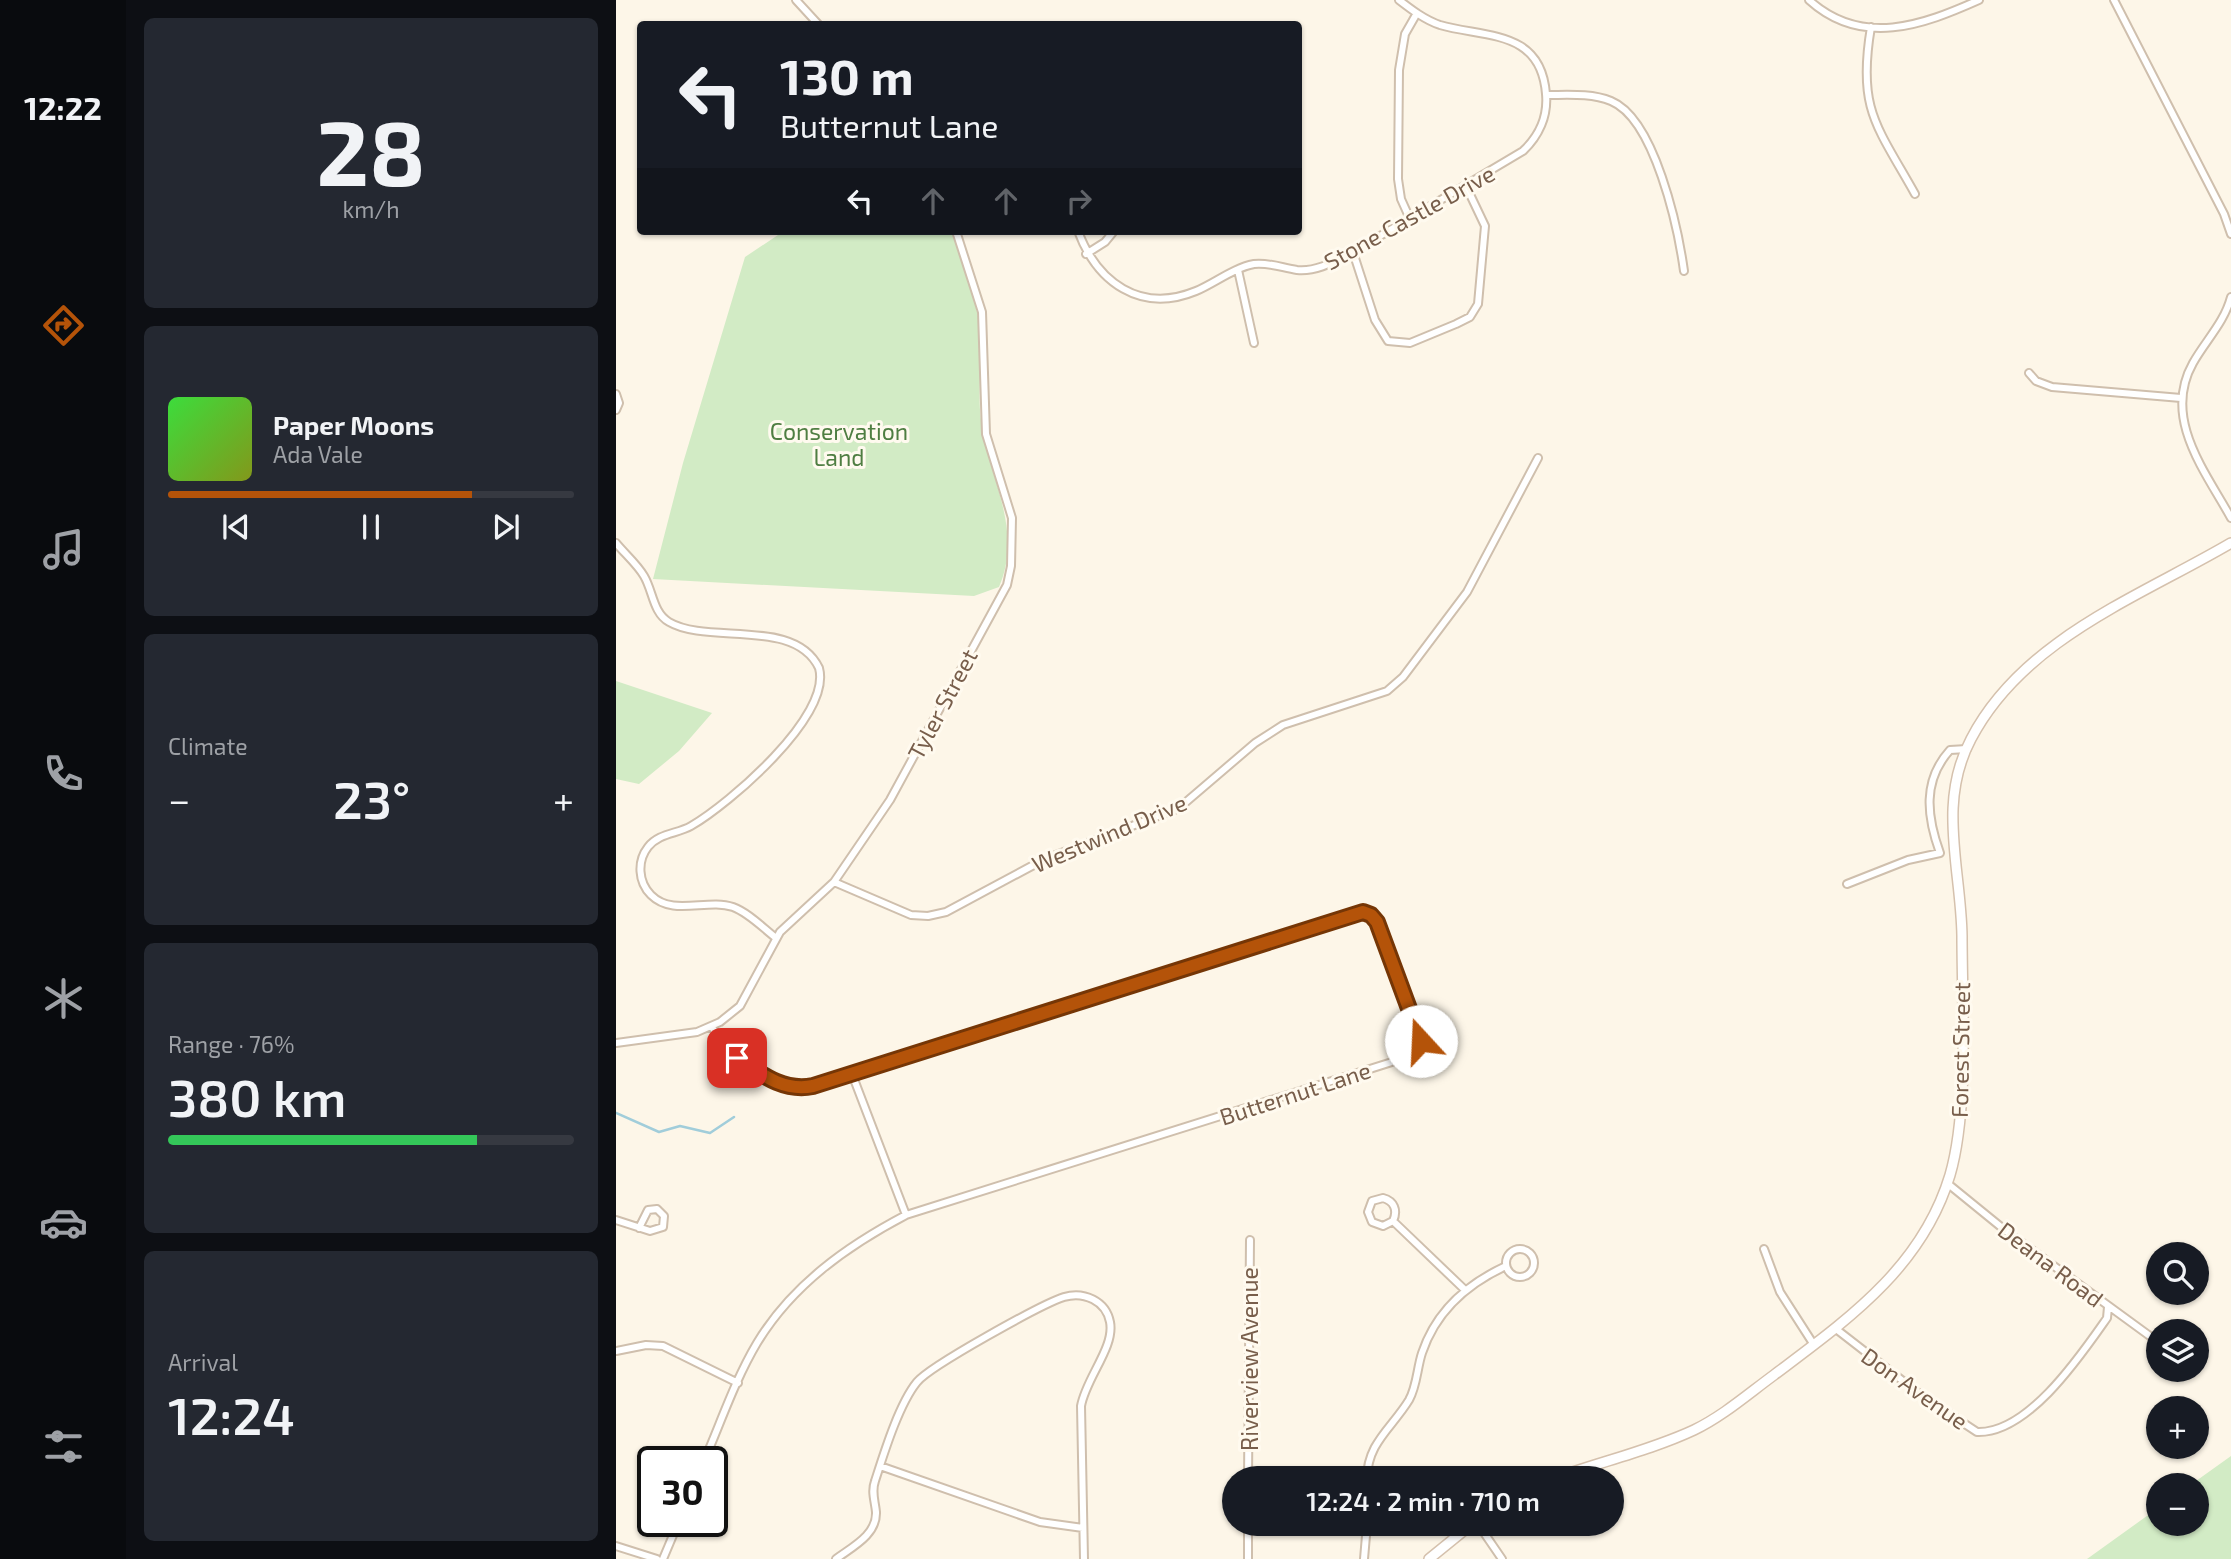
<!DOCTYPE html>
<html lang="en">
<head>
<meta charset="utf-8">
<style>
  :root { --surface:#171b24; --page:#242831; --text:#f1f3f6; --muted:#9ea1a6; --line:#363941; --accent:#b45309 }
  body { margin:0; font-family:"Exo 2",sans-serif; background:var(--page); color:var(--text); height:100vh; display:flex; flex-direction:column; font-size:26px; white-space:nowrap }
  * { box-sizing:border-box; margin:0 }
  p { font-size:23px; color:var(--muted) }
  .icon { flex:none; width:38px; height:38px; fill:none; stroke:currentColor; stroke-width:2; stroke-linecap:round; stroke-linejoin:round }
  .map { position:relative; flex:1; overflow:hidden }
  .details { display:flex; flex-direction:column; gap:18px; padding:18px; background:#0d0f14; width:490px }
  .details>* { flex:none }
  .hud { position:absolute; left:21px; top:21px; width:665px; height:214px; border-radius:7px; box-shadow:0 2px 5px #0004; background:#171b24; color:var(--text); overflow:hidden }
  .fabs { position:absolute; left:1530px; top:1242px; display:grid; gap:14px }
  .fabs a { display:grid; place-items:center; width:63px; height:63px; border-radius:50%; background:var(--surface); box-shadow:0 2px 5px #0004; font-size:35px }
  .speed { position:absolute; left:21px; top:1446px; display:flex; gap:14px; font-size:35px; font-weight:700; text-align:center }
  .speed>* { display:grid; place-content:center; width:91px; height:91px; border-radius:50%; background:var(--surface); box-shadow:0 2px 5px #0004; line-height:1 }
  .speed .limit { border:4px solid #111; border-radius:10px; background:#fff; color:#111 }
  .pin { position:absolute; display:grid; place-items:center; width:60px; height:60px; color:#fff; margin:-30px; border-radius:14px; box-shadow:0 4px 10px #0006 }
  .me { position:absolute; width:77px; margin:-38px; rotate:340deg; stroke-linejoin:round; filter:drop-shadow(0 0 5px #0008) }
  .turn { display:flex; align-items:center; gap:24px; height:147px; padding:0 28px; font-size:32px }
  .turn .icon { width:91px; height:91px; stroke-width:2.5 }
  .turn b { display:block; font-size:49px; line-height:60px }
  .lanes { display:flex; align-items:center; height:66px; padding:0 28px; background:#0003; justify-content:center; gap:35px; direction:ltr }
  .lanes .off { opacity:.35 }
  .big { font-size:52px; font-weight:600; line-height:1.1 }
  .details .card { flex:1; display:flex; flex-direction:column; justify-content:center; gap:10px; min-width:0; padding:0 24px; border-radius:10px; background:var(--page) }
  .details .dial { align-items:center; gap:0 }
  .dial b { font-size:91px; line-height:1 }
  .song { display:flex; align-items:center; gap:21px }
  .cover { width:84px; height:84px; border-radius:10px; background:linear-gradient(135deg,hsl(120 70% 55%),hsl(70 70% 35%)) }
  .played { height:7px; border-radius:4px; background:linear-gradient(90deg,var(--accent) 75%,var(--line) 75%) }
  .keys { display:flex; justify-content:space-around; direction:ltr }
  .heat { display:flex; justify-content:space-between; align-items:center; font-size:38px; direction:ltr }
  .charge { height:10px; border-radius:5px; background:linear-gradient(90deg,#34c759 76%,var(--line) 0) }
  .trip { position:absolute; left:606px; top:1466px; width:402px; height:70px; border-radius:35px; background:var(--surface); box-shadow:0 2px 5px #0004; font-weight:600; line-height:70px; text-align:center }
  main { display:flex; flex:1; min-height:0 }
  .dock { display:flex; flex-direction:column; width:126px; justify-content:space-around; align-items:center; background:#090b0e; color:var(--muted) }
  .dock .icon { width:49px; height:49px }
  .dock .on { color:var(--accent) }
  .dock b { font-size:32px; color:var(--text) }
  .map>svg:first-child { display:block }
  .green { fill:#d2ebc5 }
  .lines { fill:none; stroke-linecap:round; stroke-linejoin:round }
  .stream { stroke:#a1cdda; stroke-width:2.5 }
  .street-casing { stroke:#cfbfad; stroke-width:10 }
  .secondary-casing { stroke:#d5c1ad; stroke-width:12 }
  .street { stroke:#fff; stroke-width:6 }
  .secondary { stroke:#fff; stroke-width:9 }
  .route-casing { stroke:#753606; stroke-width:18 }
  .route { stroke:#b45309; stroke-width:12 }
  .labels { text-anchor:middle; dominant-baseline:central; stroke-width:6; stroke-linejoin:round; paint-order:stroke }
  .street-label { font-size:23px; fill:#785e4b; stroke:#fffaef }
  .park-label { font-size:23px; fill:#4f7e42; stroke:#fffaef }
</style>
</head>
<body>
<main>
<nav class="dock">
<b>12:22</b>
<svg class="icon on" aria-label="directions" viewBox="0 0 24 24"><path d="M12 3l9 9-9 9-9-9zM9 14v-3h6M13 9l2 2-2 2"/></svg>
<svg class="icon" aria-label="music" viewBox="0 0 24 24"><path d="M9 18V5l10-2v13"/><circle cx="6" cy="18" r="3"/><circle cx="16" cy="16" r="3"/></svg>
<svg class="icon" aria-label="phone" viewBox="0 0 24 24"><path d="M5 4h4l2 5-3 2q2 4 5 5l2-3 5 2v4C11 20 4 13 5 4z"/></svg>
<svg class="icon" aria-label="climate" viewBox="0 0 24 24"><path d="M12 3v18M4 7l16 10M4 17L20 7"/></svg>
<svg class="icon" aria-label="car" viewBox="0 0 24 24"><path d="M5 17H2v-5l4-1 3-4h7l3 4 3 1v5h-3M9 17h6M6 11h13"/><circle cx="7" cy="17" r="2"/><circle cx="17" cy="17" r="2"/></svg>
<svg class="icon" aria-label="filters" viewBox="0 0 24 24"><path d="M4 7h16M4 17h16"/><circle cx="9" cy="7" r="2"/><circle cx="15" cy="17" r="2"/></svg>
</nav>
<section class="details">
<div class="card dial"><b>28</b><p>km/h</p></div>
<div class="card">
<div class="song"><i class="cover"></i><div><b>Paper Moons</b><p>Ada Vale</p></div></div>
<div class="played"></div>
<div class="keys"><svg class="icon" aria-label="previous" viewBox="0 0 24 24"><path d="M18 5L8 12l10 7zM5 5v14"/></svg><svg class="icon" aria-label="pause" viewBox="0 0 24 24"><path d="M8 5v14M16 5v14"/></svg><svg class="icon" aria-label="next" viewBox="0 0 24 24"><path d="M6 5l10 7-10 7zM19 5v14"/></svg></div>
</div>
<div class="card"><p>Climate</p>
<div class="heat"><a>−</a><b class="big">23°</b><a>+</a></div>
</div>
<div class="card"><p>Range · 76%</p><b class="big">380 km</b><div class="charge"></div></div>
<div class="card"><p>Arrival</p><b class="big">12:24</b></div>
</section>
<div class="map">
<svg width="1615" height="1559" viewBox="0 0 1615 1559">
  <rect width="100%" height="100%" fill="#fdf6e8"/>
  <!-- green -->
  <path class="green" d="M168 231H336C345 264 360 295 364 329 367 360 361 390 365 420 372 477 408 529 383 587L358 596 37 579 67 463 129 257Z
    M0 681 96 713 63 751 23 784 0 779Z
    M1615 1456V1559H1471L1542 1508V1524H1580V1486H1573Z"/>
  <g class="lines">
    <!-- stream -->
    <path class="stream" d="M0 1113 43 1132 64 1126 94 1133 118 1117"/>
    <defs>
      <path id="street" d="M180 0 202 24
        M1193 0C1246 48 1307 25 1363 0
        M1498 0 1608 214 1615 234
        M1255 27C1241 109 1261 126 1299 194
        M931 95C952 95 975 93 995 101 1039 119 1062 228 1068 271
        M794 219 785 199 782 179 783 70 789 34 801 13
        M462 231C481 282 524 314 580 291 599 283 617 268 638 264 652 262 667 268 681 270 701 272 719 261 737 252L907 151C923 136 932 116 930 94 925 29 869 38 824 25 809 20 796 10 783 0
        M737 252 759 320 772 341 794 343 840 324 854 317 862 304 869 226 850 186
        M470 254 489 242 498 231
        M622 270 638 343
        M1615 297C1608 323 1590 340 1577 363 1546 418 1589 471 1615 518
        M1413 373 1420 381 1436 387 1565 398
        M0 394 3 403 0 410
        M0 543C9 554 21 564 28 576 37 591 37 613 53 622 92 645 179 617 203 668 216 716 113 804 75 826 61 834 43 833 32 847 21 861 22 882 35 895 57 917 91 898 117 907 133 913 147 928 160 938
        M218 882 295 915 312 916 330 912 427 860 563 808 639 743 667 725 771 691 787 677 851 592 922 458
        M1231 884 1292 860 1324 853C1311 817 1306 781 1334 750L1351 749
        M0 1043 81 1032 104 1022 124 1006 164 932 218 882 274 800 391 585 395 566 396 518 370 434 366 312 340 231
        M236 1074 290 1215
        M1331 1183 1390 1231 1542 1342
        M0 1220 34 1231 47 1227 48 1216 41 1209 32 1210 23 1228
        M777 1221 767 1226 756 1222 752 1212 756 1201 767 1198C778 1201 782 1210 777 1221L849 1290
        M1148 1249 1164 1292 1198 1345
        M890 1263a14 14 0 1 1 28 0a14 14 0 1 1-28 0Z
        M1220 1329 1305 1395 1361 1432C1412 1434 1465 1355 1491 1318L1492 1307
        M0 1351 30 1345 47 1346 122 1383
        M88 1461C105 1422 119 1380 141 1343 176 1285 231 1246 290 1215L795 1056 803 1051 805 1041 761 922 755 915 746 913 184 1089C149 1085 113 1057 96 1027
        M264 1466 424 1522 467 1528
        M632 1479 634 1240
        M751 1479C751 1443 776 1428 793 1400 801 1386 801 1368 806 1353 820 1311 851 1284 890 1266
        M862 1524 886 1559
        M0 1546 41 1559
        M47 1559 63 1521
        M220 1559C236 1547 261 1535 260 1512 259 1501 255 1492 259 1481 268 1453 283 1404 301 1382 314 1366 426 1304 448 1297 468 1291 490 1301 494 1322 499 1347 470 1378 465 1406L468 1559
        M632 1559V1524
        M748 1559 751 1524"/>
      <path id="secondary" d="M937 1479C983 1462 1033 1451 1078 1430 1107 1416 1132 1394 1158 1375 1231 1320 1306 1268 1334 1175 1353 1110 1346 1005 1346 936 1345 868 1321 803 1355 739 1407 639 1523 597 1615 543
        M813 1559 856 1524"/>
    </defs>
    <!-- street casing -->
    <use href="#street" class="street-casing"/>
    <!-- secondary casing -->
    <use href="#secondary" class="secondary-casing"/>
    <!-- street -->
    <use href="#street" class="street"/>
    <!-- secondary -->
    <use href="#secondary" class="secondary"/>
  </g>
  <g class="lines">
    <defs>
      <path id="route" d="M121 1058C145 1074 167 1092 197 1086L747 912 755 915 761 922 805 1041"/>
    </defs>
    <!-- route casing -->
    <use href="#route" class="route-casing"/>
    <!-- route -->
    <use href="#route" class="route"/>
  </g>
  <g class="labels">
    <!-- street labels -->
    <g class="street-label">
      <text transform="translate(793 217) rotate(-29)">Stone Castle Drive</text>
      <text transform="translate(326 704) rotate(-62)">Tyler Street</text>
      <text transform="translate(493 833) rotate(-23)">Westwind Drive</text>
      <text transform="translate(1344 1050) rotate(-89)">Forest Street</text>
      <text transform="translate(679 1093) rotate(-18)">Butternut Lane</text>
      <text transform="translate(1435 1264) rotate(37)">Deana Road</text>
      <text transform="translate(633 1359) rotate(-90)">Riverview Avenue</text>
      <text transform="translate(1299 1388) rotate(35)">Don Avenue</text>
    </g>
    <!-- park labels -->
    <g class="park-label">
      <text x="223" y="431">Conservation<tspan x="223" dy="26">Land</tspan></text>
    </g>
  </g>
</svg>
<div class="fabs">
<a><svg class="icon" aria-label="search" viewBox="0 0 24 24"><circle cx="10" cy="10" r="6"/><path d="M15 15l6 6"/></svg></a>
<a><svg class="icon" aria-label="layers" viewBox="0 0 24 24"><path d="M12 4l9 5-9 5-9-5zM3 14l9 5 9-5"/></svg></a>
<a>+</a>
<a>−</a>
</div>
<div class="speed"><div class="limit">30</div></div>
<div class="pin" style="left:121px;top:1058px;background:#d93025"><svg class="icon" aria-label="arrive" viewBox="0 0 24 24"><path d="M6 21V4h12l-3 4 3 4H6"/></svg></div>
<svg class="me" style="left:805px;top:1041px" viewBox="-20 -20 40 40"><circle r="19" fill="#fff"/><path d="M0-13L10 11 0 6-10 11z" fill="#b45309"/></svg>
<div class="trip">12:24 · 2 min · 710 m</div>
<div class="hud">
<div class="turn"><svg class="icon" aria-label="left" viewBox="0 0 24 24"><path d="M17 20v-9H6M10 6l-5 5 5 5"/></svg><div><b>130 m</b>Butternut Lane</div></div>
<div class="lanes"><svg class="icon" aria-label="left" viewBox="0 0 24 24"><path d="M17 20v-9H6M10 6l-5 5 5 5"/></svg><svg class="icon off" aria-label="ahead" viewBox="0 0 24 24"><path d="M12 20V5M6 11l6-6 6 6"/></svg><svg class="icon off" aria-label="ahead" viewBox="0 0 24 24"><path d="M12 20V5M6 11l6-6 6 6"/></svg><svg class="icon off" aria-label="right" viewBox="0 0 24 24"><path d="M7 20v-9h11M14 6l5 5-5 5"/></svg></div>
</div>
</div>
</main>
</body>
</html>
